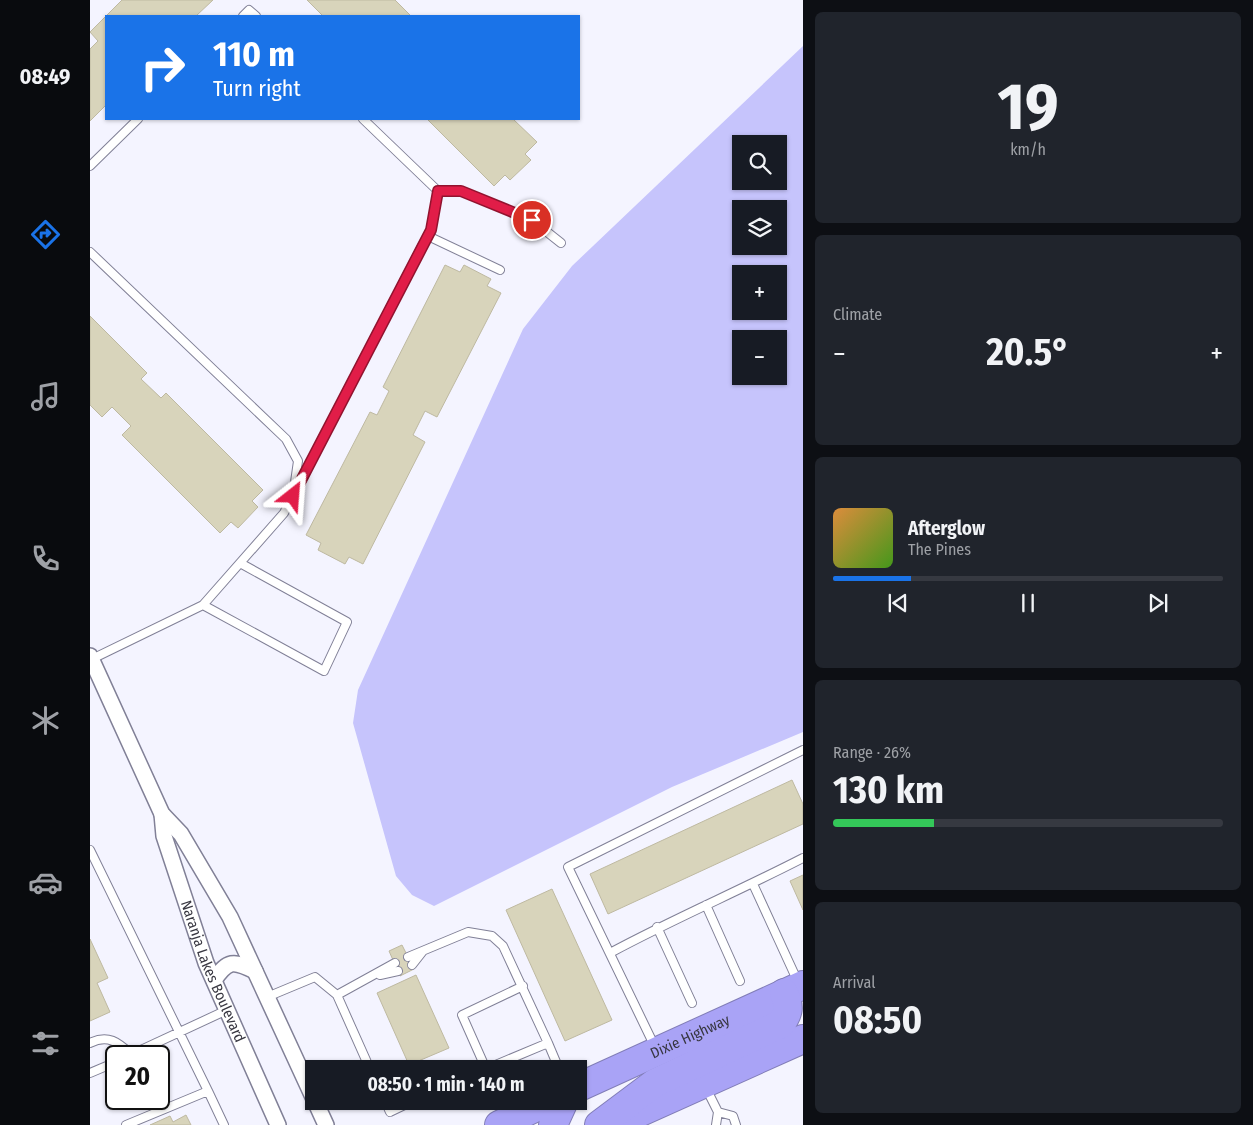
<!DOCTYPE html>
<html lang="en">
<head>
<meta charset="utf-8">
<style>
  :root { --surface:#171b24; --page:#20242c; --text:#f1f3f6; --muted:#9ea1a6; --line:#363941; --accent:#1a73e8 }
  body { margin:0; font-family:"Fira Sans Condensed",sans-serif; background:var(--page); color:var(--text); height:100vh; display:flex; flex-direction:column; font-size:19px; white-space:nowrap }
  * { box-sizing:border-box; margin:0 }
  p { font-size:16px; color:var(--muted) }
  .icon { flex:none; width:28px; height:28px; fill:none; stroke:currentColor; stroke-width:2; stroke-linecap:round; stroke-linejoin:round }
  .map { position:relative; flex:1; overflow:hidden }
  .panel { display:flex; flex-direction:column; gap:12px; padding:12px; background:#0d0f14; width:450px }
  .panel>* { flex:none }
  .guide { position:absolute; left:15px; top:15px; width:475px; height:105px; border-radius:0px; box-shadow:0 1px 4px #0004; background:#1a73e8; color:#fff; overflow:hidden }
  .controls { position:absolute; left:642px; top:135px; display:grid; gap:10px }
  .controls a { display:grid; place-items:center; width:55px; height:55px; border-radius:0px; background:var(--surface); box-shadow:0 1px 4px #0004; font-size:25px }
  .speed { position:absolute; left:15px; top:1045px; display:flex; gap:10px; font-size:25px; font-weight:700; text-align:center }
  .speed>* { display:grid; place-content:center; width:65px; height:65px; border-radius:50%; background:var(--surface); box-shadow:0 1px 4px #0004; line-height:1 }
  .speed .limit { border:2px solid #111; border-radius:8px; background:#fff; color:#111 }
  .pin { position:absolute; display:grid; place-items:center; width:42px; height:42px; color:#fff; margin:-21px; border:2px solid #fff; border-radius:50%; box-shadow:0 1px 5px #0007 }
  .me { position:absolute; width:55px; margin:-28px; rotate:28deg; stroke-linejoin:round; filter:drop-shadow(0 0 4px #0008) }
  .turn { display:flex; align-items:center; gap:18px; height:105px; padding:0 25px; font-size:22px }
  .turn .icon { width:65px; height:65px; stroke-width:2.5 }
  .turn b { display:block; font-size:35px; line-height:42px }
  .big { font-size:38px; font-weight:700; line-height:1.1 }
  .panel .widget { flex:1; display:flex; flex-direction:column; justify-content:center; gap:8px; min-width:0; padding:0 18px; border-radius:8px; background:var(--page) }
  .panel .dial { align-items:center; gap:0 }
  .dial b { font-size:65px; line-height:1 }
  .song { display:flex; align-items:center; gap:15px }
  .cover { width:60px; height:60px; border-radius:8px; background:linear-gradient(135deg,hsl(30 70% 55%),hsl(100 70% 35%)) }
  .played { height:5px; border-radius:2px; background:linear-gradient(90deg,var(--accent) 20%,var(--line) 20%) }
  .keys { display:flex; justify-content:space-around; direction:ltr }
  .heat { display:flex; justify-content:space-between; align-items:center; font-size:28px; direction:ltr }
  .charge { height:8px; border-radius:4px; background:linear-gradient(90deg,#34c759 26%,var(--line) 0) }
  .trip { position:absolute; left:215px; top:1060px; width:282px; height:50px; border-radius:0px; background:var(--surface); box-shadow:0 1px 4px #0004; font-weight:700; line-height:50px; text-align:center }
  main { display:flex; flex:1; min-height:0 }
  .tab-bar { display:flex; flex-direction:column; width:90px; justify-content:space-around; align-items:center; background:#090b0e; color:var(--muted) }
  .tab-bar .icon { width:35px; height:35px }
  .tab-bar .current { color:var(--accent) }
  .tab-bar b { font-size:22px; color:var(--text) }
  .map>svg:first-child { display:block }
  .water { fill:#c6c4fc; fill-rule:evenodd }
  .building { fill:#d8d4bb; stroke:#beb9a1 }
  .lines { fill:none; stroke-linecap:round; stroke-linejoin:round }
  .lane-casing { stroke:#818097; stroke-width:10 }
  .street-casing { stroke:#818097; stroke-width:18 }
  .highway-casing { stroke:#817db7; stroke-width:30 }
  .lane { stroke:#fff; stroke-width:8 }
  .street { stroke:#fff; stroke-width:15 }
  .highway { stroke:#a9a3f6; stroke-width:28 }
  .route-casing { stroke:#92132f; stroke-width:12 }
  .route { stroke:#e11d48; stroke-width:9 }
  .labels { text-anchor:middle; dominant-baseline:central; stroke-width:4; stroke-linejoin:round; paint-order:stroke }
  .street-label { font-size:15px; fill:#383741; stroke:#fff }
</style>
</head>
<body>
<main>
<nav class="tab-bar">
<b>08:49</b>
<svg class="icon current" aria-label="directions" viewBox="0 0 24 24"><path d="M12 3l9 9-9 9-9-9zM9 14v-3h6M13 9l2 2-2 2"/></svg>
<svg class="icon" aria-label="music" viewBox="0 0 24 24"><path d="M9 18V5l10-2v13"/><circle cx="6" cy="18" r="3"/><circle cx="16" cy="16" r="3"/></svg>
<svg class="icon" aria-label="phone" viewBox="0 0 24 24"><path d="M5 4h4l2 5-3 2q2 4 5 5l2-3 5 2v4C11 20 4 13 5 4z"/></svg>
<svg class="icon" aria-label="climate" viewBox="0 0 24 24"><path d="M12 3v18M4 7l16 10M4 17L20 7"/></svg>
<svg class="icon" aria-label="car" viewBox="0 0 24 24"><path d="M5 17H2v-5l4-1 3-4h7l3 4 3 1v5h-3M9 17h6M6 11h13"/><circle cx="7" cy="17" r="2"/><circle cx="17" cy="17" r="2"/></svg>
<svg class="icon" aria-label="filters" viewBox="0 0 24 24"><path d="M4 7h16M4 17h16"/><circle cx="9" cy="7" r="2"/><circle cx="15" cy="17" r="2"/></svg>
</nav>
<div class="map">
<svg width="713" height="1125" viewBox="0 0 713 1125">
  <rect width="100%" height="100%" fill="#f4f4ff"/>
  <!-- water -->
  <path class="water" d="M713 46V732L582 787 344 906 322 895 306 876 263 723 268 690 433 329 482 266ZM651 144H689V181H651ZM651 209H689V246H651ZM651 274H689V311H651ZM651 339H689V376H651Z"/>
  <!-- building -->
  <path class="building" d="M32 0H123L106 16H16V105L0 121V49L8 41 0 32Z
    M217 0H305L321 16H233Z
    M337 119H423L447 142 435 154 441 160 420 180 415 175 404 186Z
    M355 265 370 272 374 265 401 279 397 286 411 293 347 417 335 411 323 435 335 442 273 564 259 557 255 564 228 550 231 543 216 535 280 412 287 415 299 391 293 387Z
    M0 316 57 373 51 379 71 398 76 393 173 490 162 501 168 507 148 528 141 522 130 533 32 435 41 426 22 407 12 417 0 405Z
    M702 780 713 804V824L518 914 500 874Z
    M713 875V910L700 881Z
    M462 889 522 1020 475 1041 416 910Z
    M0 939 18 978 7 983 20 1012 0 1021Z
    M312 945 324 969 310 976 299 951Z
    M326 975 359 1048 319 1065 287 993Z
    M96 1115 101 1125H60L80 1116 83 1122Z"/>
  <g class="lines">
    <defs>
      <path id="lane" d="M153 16 159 10 166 16
        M0 166 48 119
        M348 191H371L442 220 471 243
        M338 236 410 270
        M0 252 196 439 208 461 204 489
        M113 605 194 513 341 229 348 191 273 119
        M0 660 113 605 234 671 257 622 150 563
        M0 850 118 1091
        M663 884 708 982
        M616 905 650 981
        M567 927 602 1003
        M520 953C583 919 649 891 713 858
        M318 957 378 932 402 936 413 946 458 1043 396 1069
        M322 965 333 951
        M290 975 308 971
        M247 995 305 963
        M177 997 225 977 247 995 280 1069
        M0 1043C18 1034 28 1042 42 1055
        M458 1043 469 1069
        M565 1047 478 867 713 750
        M38 1056 137 1010
        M396 1069 372 1015 433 986
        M0 1073 26 1062
        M616 1088 628 1112 626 1125
        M295 1101 300 1112 323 1101
        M628 1112 643 1116 646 1125
        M36 1125 118 1091 134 1125"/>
      <g id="street">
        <path d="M0 656 72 814 91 834 140 917 224 1099"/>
        <path id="s1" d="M72 814 74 836 116 963 188 1125"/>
        <path d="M124 980C138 960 143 960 165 971"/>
        <path d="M225 1101 236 1125"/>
      </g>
      <g id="highway">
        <path id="s2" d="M489 1087 713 985"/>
        <path d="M535 1119 713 1039"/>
        <path d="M409 1125 459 1101"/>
        <path d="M463 1125 474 1101"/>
        <path d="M509 1125 565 1083 691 1024C699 1012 700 1007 694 993"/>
      </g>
    </defs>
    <!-- lane casing -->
    <use href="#lane" class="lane-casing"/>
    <!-- street casing -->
    <use href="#street" class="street-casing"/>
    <!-- highway casing -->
    <use href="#highway" class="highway-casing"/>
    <!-- lane -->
    <use href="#lane" class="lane"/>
    <!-- street -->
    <use href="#street" class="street"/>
    <!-- highway -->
    <use href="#highway" class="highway"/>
  </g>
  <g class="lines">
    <defs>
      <path id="route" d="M203 496 341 230 348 191H371L442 220"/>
    </defs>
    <!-- route casing -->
    <use href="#route" class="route-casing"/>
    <!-- route -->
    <use href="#route" class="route"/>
  </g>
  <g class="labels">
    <!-- street labels -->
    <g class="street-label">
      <text stroke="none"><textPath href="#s1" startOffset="166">Naranja Lakes Boulevard</textPath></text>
      <text stroke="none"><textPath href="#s2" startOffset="122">Dixie Highway</textPath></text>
    </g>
  </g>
</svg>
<div class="controls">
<a><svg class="icon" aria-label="search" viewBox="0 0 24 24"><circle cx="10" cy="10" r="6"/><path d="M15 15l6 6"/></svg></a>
<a><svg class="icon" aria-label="layers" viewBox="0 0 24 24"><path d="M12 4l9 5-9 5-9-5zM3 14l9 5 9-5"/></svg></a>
<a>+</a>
<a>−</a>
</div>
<div class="speed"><div class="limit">20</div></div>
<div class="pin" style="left:442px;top:220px;background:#d93025"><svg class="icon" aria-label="arrive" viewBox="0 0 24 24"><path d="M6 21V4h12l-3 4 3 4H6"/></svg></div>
<svg class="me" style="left:203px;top:496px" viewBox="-20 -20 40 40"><path d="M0-17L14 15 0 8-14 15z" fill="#e11d48" stroke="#fff" stroke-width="4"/></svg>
<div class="trip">08:50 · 1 min · 140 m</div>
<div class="guide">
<div class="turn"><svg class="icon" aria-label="right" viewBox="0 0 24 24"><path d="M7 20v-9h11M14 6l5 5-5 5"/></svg><div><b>110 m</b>Turn right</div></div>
</div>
</div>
<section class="panel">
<div class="widget dial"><b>19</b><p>km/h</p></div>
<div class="widget"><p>Climate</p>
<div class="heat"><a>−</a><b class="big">20.5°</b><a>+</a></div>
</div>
<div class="widget">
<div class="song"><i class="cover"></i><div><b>Afterglow</b><p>The Pines</p></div></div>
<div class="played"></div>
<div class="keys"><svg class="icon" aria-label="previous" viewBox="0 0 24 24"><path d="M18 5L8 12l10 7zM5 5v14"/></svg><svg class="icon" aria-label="pause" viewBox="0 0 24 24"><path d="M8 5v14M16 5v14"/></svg><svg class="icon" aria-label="next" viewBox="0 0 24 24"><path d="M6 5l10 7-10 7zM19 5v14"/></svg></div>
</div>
<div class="widget"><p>Range · 26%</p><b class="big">130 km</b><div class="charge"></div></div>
<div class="widget"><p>Arrival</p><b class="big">08:50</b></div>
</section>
</main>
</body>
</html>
